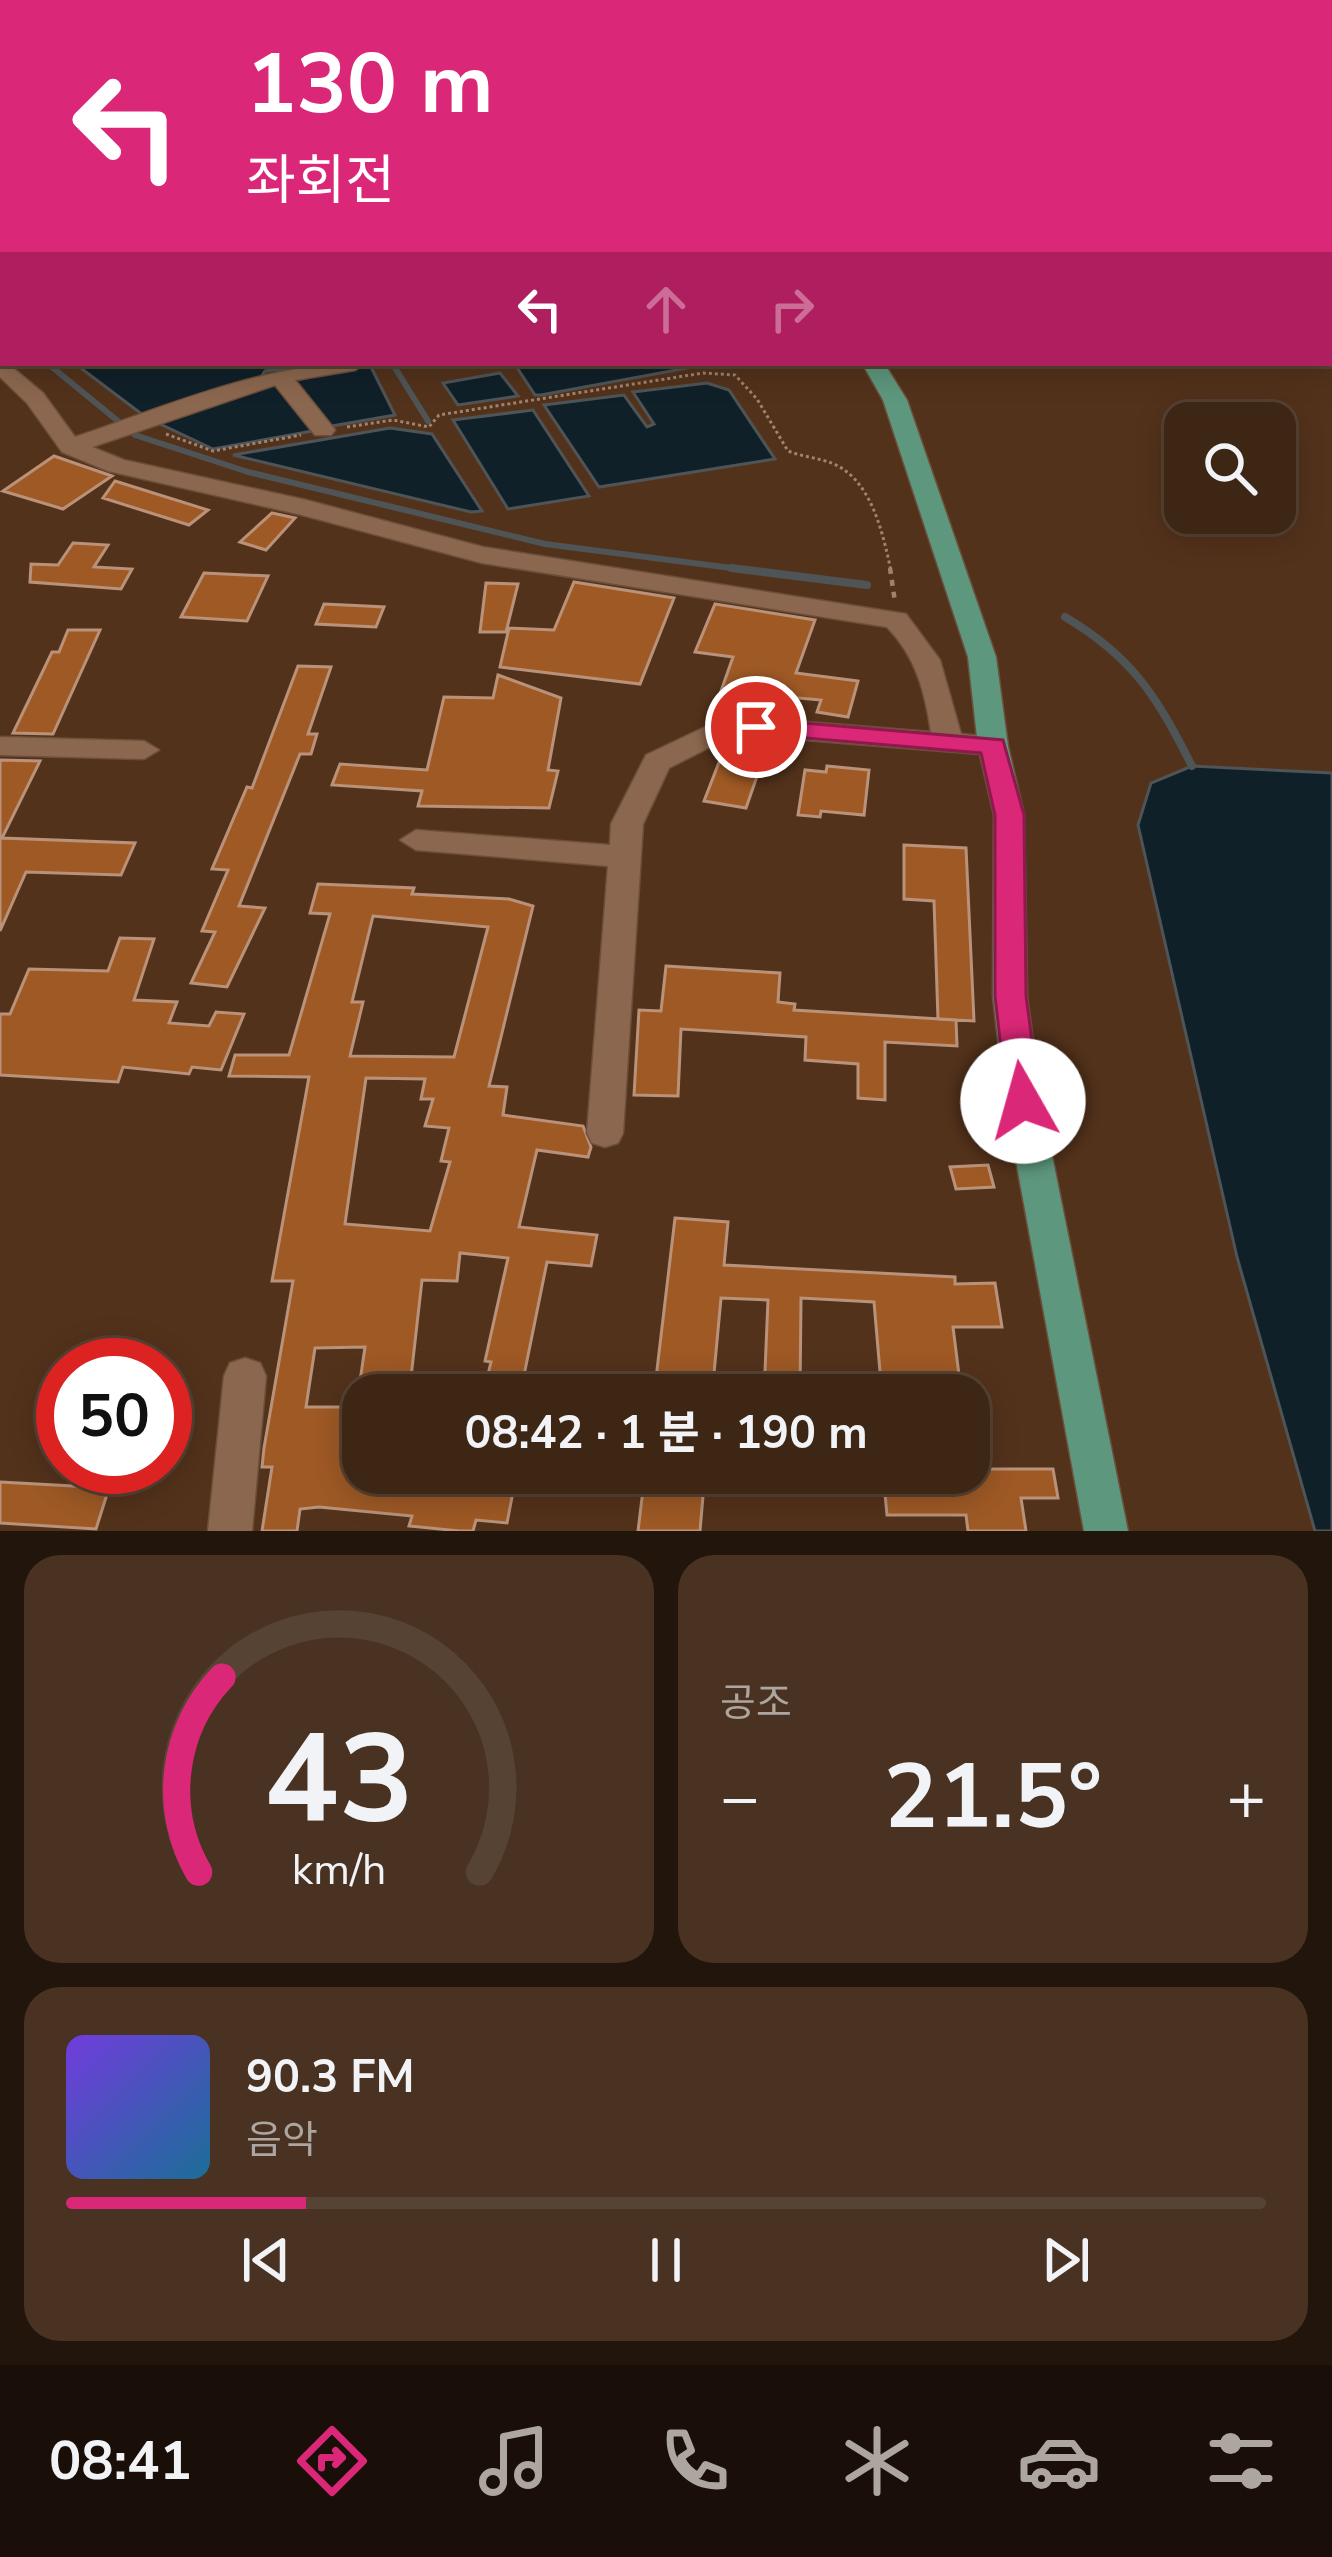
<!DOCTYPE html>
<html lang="ko">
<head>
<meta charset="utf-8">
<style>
  :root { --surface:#3e2614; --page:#493222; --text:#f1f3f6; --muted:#ada5a0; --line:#574334; --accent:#db2777 }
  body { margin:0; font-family:"Nunito Sans","Noto Sans KR",sans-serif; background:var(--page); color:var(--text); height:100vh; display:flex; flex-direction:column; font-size:45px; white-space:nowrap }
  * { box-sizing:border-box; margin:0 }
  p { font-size:39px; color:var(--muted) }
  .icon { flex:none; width:66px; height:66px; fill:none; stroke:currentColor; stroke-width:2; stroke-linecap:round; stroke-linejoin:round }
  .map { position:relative; height:1531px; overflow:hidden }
  .details { display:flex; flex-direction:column; gap:24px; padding:24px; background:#22150b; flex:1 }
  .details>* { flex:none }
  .hud { position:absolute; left:0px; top:0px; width:1332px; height:366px; box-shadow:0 6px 30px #0003,0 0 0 3px var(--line); background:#db2777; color:#fff; overflow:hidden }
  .fabs { position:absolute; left:1164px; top:402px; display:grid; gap:24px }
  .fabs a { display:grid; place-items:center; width:132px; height:132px; border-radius:24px; background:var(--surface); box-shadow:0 6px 30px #0003,0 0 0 3px var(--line); font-size:60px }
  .speed { position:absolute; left:36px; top:1338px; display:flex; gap:24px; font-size:60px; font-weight:700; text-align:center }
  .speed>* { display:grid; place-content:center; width:156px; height:156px; border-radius:50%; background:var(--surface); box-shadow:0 6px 30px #0003,0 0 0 3px var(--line); line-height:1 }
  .speed .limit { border:18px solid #d22; background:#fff; color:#111 }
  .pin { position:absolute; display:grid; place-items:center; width:102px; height:102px; color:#fff; margin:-51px; border:6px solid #fff; border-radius:50%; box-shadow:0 3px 12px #0007 }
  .me { position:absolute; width:132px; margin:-66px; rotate:353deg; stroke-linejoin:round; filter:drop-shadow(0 0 9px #0008) }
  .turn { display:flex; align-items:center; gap:42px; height:252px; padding:0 48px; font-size:54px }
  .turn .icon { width:156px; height:156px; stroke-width:2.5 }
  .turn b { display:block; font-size:84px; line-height:102px }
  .lanes { display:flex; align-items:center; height:114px; padding:0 48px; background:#0003; justify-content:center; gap:60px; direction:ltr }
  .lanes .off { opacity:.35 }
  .big { font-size:90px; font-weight:700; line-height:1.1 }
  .details .tile { flex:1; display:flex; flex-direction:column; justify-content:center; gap:18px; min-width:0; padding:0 42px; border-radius:36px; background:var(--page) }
  .details .dial { align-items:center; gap:0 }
  .dial svg { height:312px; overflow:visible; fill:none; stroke:var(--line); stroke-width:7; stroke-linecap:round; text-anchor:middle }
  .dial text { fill:var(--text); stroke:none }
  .song { display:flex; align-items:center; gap:36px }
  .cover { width:144px; height:144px; border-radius:18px; background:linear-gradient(135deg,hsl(260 70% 55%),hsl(200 70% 35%)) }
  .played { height:12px; border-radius:6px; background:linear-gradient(90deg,var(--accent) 20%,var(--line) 20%) }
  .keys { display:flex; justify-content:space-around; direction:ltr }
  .heat { display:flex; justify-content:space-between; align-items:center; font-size:66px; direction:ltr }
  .details .tiles { flex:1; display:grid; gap:24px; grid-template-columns:1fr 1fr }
  .tile:last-child { grid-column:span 2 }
  .trip { position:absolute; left:342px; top:1374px; width:648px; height:120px; border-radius:36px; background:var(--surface); box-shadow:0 6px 30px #0003,0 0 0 3px var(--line); font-weight:700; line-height:120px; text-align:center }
  .menu { display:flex; height:192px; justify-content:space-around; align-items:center; background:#190f08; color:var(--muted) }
  .menu .icon { width:84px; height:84px }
  .menu .current { color:var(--accent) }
  .menu b { font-size:54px; color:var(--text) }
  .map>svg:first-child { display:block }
  .water { fill:#102029; stroke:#4f5456; stroke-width:3 }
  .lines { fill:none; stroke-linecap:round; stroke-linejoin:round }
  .stream-far2 { stroke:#4f5456; stroke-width:4.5 }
  .stream-far1 { stroke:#4f5456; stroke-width:6 }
  .stream { stroke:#4f5456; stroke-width:8 }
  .building { fill:#9e5925; stroke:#b99279; stroke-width:3; fill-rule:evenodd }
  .minor-casing { stroke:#6b4f3b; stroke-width:3 }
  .major-casing { stroke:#6b4f3b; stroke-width:3 }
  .path-far1 { stroke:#9e8371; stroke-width:3; stroke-dasharray:3 3; stroke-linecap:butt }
  .path { stroke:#9e8371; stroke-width:4.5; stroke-dasharray:6 6; stroke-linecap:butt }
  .minor { fill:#8c674f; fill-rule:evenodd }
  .major { fill:#5d977d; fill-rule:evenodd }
  .route { fill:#db2777; stroke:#8e194d; stroke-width:3 }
</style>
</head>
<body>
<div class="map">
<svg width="1332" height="1531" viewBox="0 0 1332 1531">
  <rect width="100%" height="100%" fill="#53321b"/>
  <!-- water -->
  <path class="water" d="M74 363H342L265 371 259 380 147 418Z
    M369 363 395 415 326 427 293 381Z
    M514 363H690L693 367 541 395H535Z
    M500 373 518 396 458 405 443 383Z
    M707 383 729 390 775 459 599 487 544 405 624 395 647 427 654 424 633 392Z
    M268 384 276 385 318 430 213 449 158 423Z
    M533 410 589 496 508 509 453 420Z
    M390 428 432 434 482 511 471 512 233 455Z
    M1192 766 1332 773V1531H1315L1237 1257 1138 825 1151 783Z"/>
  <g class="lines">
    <!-- stream-far2 -->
    <path class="stream-far2" d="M442 0 447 3"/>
    <!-- stream-far1 -->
    <path class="stream-far1" d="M47 363 135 435 248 472 545 544 755 571
      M392 363 428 421"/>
    <!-- stream -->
    <path class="stream" d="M731 568 867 585
      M1065 617C1133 657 1157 697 1192 766"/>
  </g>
  <!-- building -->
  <path class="building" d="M54 456 112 476 63 509 3 491Z
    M115 481 208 510 189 525 103 498Z
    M272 513 295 518 266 550 240 542Z
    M73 543 108 545 94 567 132 569 121 589 30 582 31 564 58 565Z
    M204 573 268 576 247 621 181 617Z
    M574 582 674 598 640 684 500 667 509 628 554 630Z
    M486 583 518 584 506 632H480Z
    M324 604 366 606 384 607 376 627 316 624Z
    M715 604 815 620 796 673 858 681 848 717 817 712 821 700 721 691 733 657 695 652Z
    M68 630H100L53 734 13 733 52 652H59Z
    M298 666 331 667 308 734H317L311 754H300L239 906 265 908 227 987 191 983 215 932 202 931 228 870 212 869 247 787 252 788Z
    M498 675 561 698 548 770 558 771 549 808 418 806 422 791 332 785 340 764 427 770 444 697 493 698Z
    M723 752 763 759 746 808 704 801Z
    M0 760 40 761 2 838 135 843 121 875 26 872 0 931Z
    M827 766 869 770 864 815 821 811 820 817 798 815 805 770 826 772Z
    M904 845 966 848 974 1021 938 1019 934 901 904 899Z
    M318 884 414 888 412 894 509 899 533 906 489 1086 507 1087 503 1115 583 1126 591 1147 588 1157 537 1150 519 1227 597 1235 591 1266 547 1262 520 1395H483L491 1362 485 1361 508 1258 460 1253 457 1281 422 1280 409 1395H358L365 1347 315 1348 306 1407H363V1477L513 1492 507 1523 476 1520 473 1531H460L409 1526 412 1516 319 1507 300 1509 297 1531H262L272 1467H262L264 1448 293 1281H272L309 1077 229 1076 235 1055H289L330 914 310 913ZM373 916 488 927 454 1057 350 1056 363 1002H352ZM366 1078 425 1079 421 1099H433L425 1126 449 1128 441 1161 450 1162 430 1231 345 1224Z
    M120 938 154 939 134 1000 177 1002 169 1023 209 1026 216 1012 244 1014 221 1070 192 1067 189 1074 123 1067 118 1082 0 1075V1014H10L29 969 108 971Z
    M666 966 780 973 778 1002 795 1004 794 1010 956 1020 957 1046 885 1042V1100L858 1098V1064L805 1060 806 1037 681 1029 678 1096 634 1095 639 1010 661 1011Z
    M988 1165 994 1187 956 1189 950 1167Z
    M675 1218 728 1222 724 1265 955 1277V1284L995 1283 1002 1327H953L959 1375H944L947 1395H882L874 1302 801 1298 800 1395H764L768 1300 721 1298 712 1395H654Z
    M969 1469H1053L1058 1498H1021L1026 1531H968L966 1515H887L883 1473H969Z
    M645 1473H705L700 1531H638Z
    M0 1482 109 1488 96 1529 0 1523Z"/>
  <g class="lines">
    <defs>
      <path id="minor" d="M0 357 43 393 75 437C171 405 264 363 366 363L355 370 295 380 335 430 331 435H315L275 385 92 447 124 460 306 500 483 547 906 614 940 660 961 734 993 737 1008 746 993 755 756 736 724 740 669 768 643 824 623 1133 618 1143 605 1147 592 1143 587 1133 608 866 416 850 400 840 416 830 610 845 611 824 646 755 707 726 756 718 931 732C925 692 916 657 887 627L482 563 302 515 108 471 62 452 27 403 0 377Z
        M0 737 144 741 159 750 144 759 0 755Z
        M245 1358 260 1363 266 1376 252 1531H208L224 1376 230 1363Z"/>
      <path id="major" d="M597 0H616L618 3H599Z
        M862 363H884L907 400 996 657 1008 746 1024 815 1027 996 1041 1101 1128 1531H1084L1005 1101 993 996 994 815 978 746 968 657 883 400Z"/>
    </defs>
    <!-- minor casing -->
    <use href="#minor" class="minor-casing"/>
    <!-- major casing -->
    <use href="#major" class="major-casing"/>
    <!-- path-far1 -->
    <path class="path-far1" d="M86 0 90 3
      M25 3 44 0
      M347 427 393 420 429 427 439 415 703 373 735 375 757 399 788 451C803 457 820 458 834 464 872 481 883 534 891 571
      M166 434 213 451 301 435"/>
    <!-- path -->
    <path class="path" d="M890 568 895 602"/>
    <!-- minor -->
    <use href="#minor" class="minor"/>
    <!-- major -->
    <use href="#major" class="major"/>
  </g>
  <!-- route -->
  <path class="route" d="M756 719 1003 740 1024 815 1026 996 1040 1101 1035 1109 1023 1113 1012 1109 1007 1101 995 996V815L981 753 746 733 742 727Z"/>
</svg>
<div class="fabs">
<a><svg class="icon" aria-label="search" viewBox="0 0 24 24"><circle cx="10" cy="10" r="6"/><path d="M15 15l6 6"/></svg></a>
</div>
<div class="speed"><div class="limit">50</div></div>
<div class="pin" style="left:756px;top:727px;background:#d93025"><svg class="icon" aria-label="arrive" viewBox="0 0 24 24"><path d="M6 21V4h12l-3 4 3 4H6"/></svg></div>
<svg class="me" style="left:1023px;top:1101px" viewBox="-20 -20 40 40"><circle r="19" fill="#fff"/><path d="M0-13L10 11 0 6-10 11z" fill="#db2777"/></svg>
<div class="trip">08:42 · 1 분 · 190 m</div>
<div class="hud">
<div class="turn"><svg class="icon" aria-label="left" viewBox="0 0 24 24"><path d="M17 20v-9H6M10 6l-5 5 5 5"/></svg><div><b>130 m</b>좌회전</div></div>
<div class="lanes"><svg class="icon" aria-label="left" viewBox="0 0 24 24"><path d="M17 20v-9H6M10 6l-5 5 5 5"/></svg><svg class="icon off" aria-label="ahead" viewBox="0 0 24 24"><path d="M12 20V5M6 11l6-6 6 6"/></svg><svg class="icon off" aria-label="right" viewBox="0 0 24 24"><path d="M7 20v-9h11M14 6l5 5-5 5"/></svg></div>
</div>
</div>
<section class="details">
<div class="tiles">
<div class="tile dial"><svg viewBox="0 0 100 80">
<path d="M14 69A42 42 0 1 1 86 69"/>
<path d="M14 69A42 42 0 0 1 20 19" stroke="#db2777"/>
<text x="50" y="56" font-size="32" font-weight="700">43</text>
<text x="50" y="72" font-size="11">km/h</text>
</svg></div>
<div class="tile"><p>공조</p>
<div class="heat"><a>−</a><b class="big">21.5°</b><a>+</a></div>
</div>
<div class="tile">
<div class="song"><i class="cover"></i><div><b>90.3 FM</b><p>음악</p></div></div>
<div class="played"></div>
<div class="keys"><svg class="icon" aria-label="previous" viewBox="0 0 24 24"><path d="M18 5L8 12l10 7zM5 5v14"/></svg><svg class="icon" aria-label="pause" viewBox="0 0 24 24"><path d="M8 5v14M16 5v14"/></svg><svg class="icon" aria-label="next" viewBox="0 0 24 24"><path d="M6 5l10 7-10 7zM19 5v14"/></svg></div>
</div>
</div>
</section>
<nav class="menu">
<b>08:41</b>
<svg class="icon current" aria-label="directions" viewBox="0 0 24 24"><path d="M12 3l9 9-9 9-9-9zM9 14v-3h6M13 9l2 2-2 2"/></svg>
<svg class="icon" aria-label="music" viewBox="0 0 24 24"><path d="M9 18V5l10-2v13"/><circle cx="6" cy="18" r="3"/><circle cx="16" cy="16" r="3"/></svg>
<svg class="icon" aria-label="phone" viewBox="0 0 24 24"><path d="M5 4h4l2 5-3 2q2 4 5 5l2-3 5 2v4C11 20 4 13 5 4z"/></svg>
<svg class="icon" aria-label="climate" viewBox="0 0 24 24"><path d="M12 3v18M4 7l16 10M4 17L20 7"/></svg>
<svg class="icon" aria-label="car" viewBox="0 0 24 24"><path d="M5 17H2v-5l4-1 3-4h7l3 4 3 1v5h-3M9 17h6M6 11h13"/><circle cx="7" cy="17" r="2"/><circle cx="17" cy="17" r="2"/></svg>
<svg class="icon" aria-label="filters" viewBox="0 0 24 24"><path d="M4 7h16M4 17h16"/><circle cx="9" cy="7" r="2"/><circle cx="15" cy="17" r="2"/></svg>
</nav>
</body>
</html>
